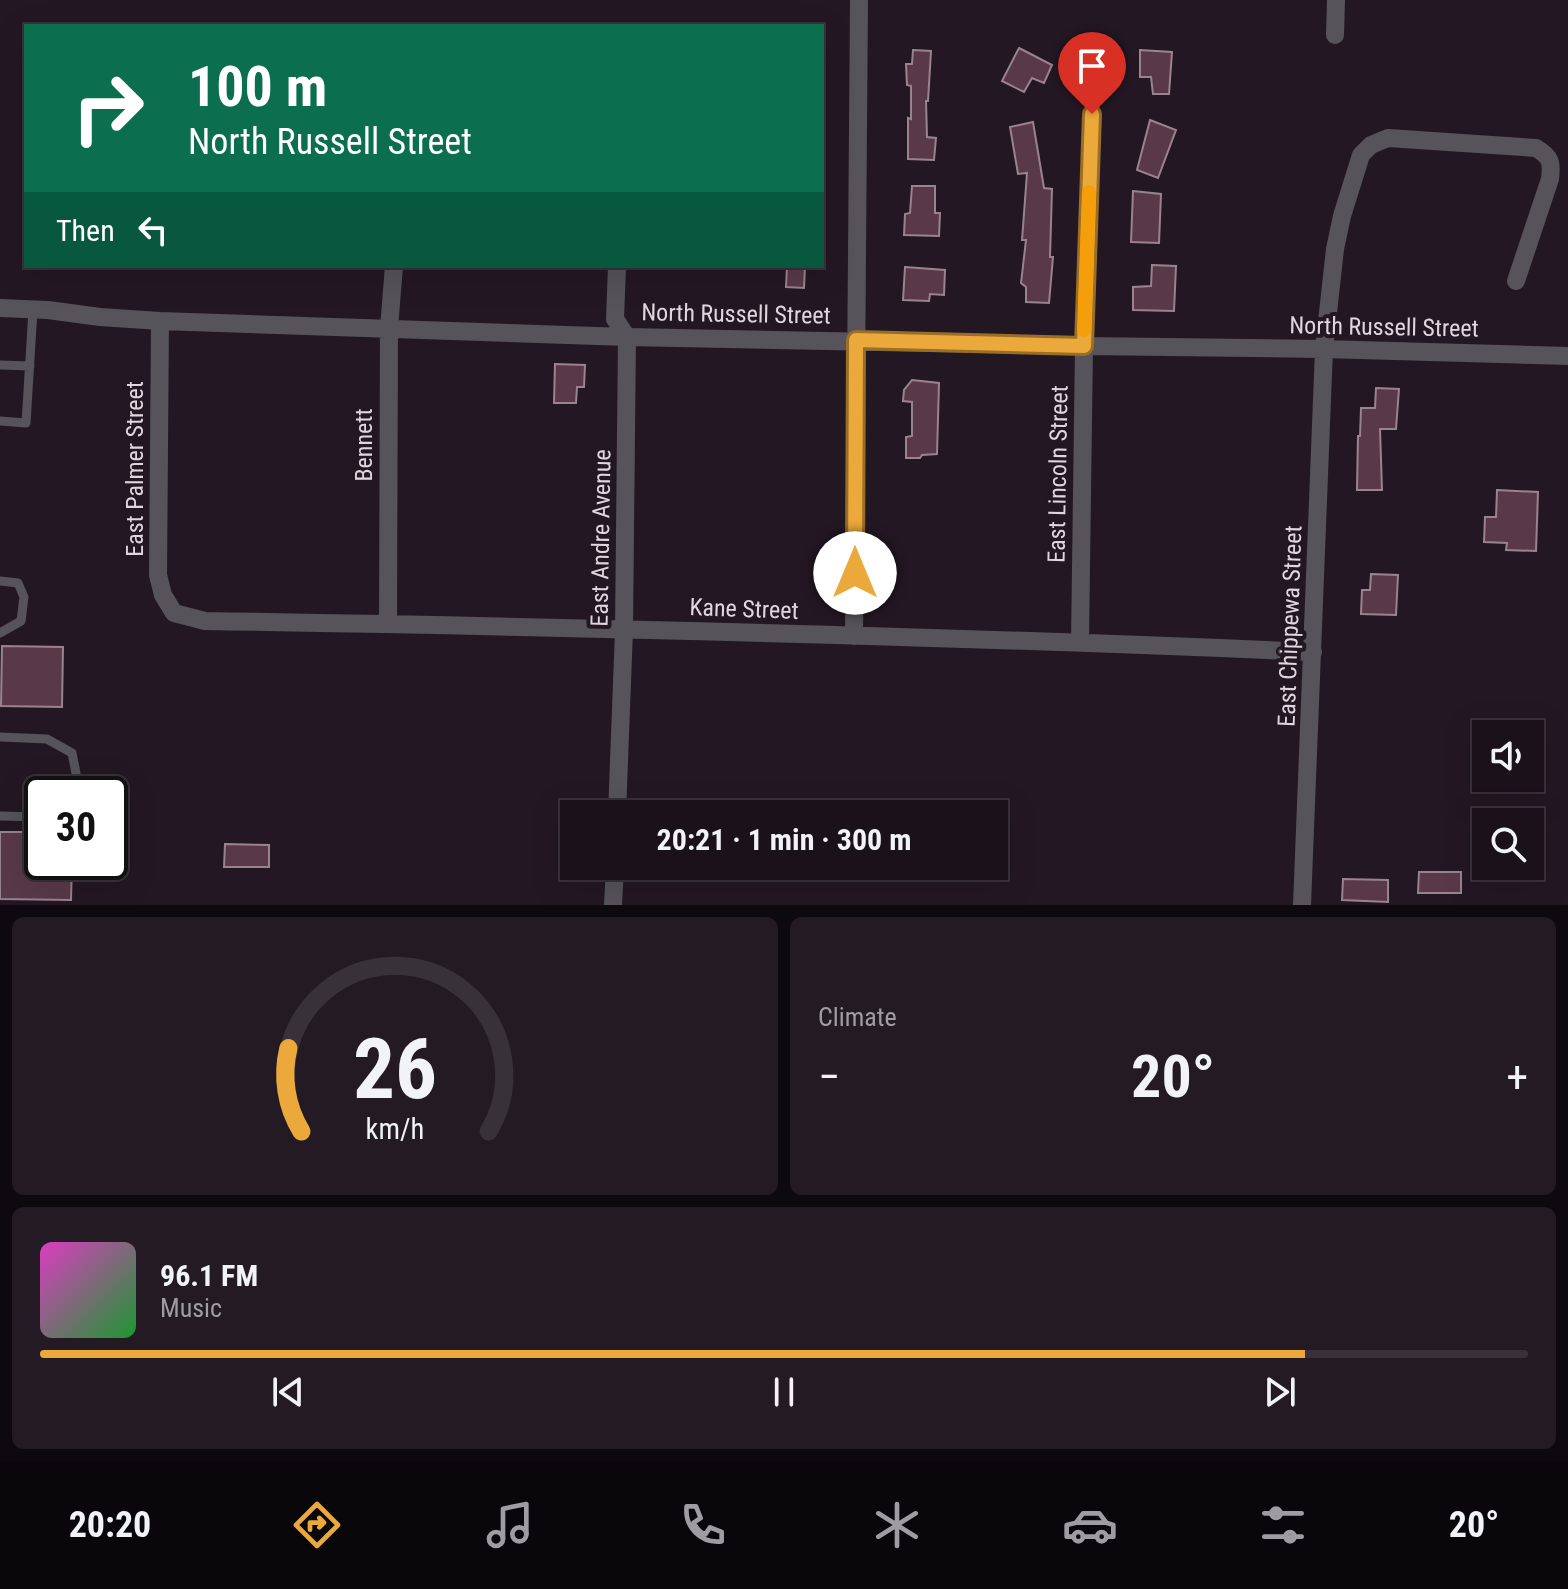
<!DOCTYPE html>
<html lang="en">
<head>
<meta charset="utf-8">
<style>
  :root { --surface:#1a111a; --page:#231a23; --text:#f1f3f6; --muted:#9f9da2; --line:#383139; --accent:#eca93b }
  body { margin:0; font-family:"Roboto Condensed",sans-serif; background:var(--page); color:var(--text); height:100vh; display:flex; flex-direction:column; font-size:30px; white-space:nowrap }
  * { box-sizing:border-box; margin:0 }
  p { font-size:26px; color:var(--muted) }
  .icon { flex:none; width:44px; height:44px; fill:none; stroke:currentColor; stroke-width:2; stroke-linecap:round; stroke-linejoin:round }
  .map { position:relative; height:905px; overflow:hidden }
  .drawer { display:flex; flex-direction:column; gap:12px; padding:12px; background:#0e090e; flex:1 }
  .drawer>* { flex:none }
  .top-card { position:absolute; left:24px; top:24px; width:800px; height:244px; border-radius:0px; box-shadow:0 8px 32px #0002,0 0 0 2px var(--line); background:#0b6e4f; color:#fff; overflow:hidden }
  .controls { position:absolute; left:1472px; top:720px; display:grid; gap:16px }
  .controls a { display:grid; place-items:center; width:72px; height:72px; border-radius:0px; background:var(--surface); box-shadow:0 8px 32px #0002,0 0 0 2px var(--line); font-size:40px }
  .speed { position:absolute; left:24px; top:776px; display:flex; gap:16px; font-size:40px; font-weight:700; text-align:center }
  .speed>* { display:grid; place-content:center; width:104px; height:104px; border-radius:50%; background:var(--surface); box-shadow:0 8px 32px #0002,0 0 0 2px var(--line); line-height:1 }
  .speed .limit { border:4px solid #111; border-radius:12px; background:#fff; color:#111 }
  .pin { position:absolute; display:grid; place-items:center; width:68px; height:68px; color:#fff; margin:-82px -34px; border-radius:50% 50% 50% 0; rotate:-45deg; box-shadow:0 0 8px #0007 }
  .pin .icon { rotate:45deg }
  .me { position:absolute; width:88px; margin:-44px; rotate:0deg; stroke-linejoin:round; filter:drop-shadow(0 0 6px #0008) }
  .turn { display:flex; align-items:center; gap:28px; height:168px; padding:0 32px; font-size:36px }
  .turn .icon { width:104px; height:104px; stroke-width:2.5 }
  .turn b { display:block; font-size:56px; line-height:68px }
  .then { display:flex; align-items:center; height:76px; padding:0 32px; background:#0003; gap:16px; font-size:30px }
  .big { font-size:60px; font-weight:700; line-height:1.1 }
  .drawer .widget { flex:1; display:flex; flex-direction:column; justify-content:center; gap:12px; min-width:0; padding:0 28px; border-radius:12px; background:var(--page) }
  .drawer .dial { align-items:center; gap:0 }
  .dial svg { height:208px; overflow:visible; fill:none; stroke:var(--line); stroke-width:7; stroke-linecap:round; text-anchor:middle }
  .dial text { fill:var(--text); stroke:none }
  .song { display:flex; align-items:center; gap:24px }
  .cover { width:96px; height:96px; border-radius:12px; background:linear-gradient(135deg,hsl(310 70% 55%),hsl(130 70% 35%)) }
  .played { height:8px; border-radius:4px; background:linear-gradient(90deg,var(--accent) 85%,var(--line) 85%) }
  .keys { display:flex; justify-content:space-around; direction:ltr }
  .heat { display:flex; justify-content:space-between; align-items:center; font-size:44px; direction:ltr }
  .drawer .tiles { flex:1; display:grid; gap:12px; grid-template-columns:1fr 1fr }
  .widget:last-child { grid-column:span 2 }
  .trip { position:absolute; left:560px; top:800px; width:448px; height:80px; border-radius:0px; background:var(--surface); box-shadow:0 8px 32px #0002,0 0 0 2px var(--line); font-weight:700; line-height:80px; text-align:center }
  .dock { display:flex; height:128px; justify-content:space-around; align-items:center; background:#0a070a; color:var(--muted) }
  .dock .icon { width:56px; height:56px }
  .dock .selected { color:var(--accent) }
  .dock b { font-size:36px; color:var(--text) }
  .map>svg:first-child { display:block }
  .building { fill:#593949; stroke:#99838e; stroke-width:2 }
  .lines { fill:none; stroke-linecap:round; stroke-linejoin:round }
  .service { stroke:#56535b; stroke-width:9 }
  .minor { stroke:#56535b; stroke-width:18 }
  .route-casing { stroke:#996e26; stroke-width:20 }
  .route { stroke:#eca93b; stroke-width:14 }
  .slow { stroke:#f59e0b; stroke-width:14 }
  .labels { text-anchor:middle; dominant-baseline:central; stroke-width:8; stroke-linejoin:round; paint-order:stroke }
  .street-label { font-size:24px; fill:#dfd6de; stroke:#231723 }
</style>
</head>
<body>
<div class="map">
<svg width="1568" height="905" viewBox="0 0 1568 905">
  <rect width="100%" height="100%" fill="#231723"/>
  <!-- building -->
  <path class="building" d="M1019 48 1052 65 1044 83 1032 78 1024 92 1002 81Z
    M913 50 931 51 928 101H926L927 137 936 138 934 160 908 159V118L911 119V86L907 85 906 64H912Z
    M1140 50 1172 52 1169 94H1153L1151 77H1140Z
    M1150 120 1176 130 1158 178 1137 170Z
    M1033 122 1044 188 1052 189 1050 257H1053L1049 303 1026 302V287L1021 283 1026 240H1022L1027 173 1018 174 1010 127Z
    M912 186H935V213H940L939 236 904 235 905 214 910 213Z
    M1133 191 1161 194 1159 243 1131 242Z
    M1152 265 1176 266 1174 311 1133 310V287L1151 286Z
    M787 266H805L804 288 786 287Z
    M905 267 945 270 944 295 930 294 929 301 903 300Z
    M555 364 585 365 584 387H577L576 403H554Z
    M912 380 939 383 937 454 922 455 920 458H906V437L912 436V402L903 401 904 390Z
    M1376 388 1399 389 1396 429H1380L1382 490H1357L1358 436H1360L1361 408H1375Z
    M1497 490 1538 492 1536 551 1506 550 1507 543 1484 542 1485 517H1496Z
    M1371 574 1398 575 1396 615 1361 614 1362 590H1370Z
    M2 646 63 647 62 707 1 706Z
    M0 832H42V862H72L71 900 0 899Z
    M225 844 269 845V867H224Z
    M1419 872H1461V893H1418Z
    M1343 879 1388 880V902L1342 900Z"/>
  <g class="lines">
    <!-- service -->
    <path class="service" d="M0 365 30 366
      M0 421 26 423 33 310
      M0 581 18 583 24 597 21 621 0 633
      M0 737 47 739 72 753 76 773 75 794
      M0 816 42 817"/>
    <!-- minor -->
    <path class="minor" d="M1335 35 1336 0
      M0 308 48 310 100 317 160 321 627 337 1084 346 1324 349 1568 356
      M160 321 158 575 163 595 174 613 205 621C575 627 944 636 1313 652
      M388 624 389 328 394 266
      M854 636 859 0
      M1080 642 1084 346 1092 114
      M617 814 624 630 627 337 615 319 617 266
      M613 905 615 866
      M1302 905 1324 349 1335 249 1342 216 1361 155 1371 145 1388 138 1536 148C1551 157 1552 162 1550 179L1516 281"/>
  </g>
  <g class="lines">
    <defs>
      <path id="route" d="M855 573 856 340 1084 346 1092 114"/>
    </defs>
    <!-- route casing -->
    <use href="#route" class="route-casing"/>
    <!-- route -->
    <use href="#route" class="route"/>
    <!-- slow -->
    <path class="slow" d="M1084 330 1089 192"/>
  </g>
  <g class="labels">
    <!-- street labels -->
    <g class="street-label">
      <text transform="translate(736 314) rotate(1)">North Russell Street</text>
      <text transform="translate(1384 327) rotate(1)">North Russell Street</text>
      <text transform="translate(364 445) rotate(-90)">Bennett</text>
      <text transform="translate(135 469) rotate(-90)">East Palmer Street</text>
      <text transform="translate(1058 474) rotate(-89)">East Lincoln Street</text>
      <text transform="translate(601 538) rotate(-89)">East Andre Avenue</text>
      <text transform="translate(744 609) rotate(2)">Kane Street</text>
      <text transform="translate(1290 626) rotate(-88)">East Chippewa Street</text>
    </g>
  </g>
</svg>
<div class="controls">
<a><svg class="icon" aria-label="sound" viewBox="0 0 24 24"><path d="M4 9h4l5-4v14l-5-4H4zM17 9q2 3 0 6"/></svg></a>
<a><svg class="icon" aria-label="search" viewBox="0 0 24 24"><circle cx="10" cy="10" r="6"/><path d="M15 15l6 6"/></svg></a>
</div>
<div class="speed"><div class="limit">30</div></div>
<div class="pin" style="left:1092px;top:114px;background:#d93025"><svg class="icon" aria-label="arrive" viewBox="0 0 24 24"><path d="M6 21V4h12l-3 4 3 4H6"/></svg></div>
<svg class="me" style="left:855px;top:573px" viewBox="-20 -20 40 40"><circle r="19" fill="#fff"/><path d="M0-13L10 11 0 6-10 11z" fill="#eca93b"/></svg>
<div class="trip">20:21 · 1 min · 300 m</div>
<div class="top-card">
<div class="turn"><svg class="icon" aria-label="right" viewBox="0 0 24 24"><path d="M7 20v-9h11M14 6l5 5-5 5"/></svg><div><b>100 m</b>North Russell Street</div></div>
<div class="then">Then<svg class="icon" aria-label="left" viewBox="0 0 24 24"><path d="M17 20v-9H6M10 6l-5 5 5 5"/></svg></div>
</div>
</div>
<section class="drawer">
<div class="tiles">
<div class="widget dial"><svg viewBox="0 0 100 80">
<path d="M14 69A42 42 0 1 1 86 69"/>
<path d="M14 69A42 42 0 0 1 9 37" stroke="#eca93b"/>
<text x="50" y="56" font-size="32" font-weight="700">26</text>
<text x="50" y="72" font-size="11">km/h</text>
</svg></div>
<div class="widget"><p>Climate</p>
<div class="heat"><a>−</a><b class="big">20°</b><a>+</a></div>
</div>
<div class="widget">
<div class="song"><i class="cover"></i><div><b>96.1 FM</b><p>Music</p></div></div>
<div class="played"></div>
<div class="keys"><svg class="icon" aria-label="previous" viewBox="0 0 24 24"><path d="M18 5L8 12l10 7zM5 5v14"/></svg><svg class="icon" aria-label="pause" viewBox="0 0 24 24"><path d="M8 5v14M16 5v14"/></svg><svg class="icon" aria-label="next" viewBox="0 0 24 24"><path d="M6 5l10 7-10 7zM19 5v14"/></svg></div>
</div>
</div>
</section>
<nav class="dock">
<b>20:20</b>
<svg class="icon selected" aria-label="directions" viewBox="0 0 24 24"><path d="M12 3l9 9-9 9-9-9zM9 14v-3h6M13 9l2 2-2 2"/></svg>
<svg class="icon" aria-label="music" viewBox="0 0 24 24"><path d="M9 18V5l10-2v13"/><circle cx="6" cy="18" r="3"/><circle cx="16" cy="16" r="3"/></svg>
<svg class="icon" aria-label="phone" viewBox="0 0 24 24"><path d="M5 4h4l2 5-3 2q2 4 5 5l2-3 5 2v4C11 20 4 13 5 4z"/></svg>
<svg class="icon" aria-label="climate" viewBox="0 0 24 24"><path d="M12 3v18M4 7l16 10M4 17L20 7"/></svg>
<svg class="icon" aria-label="car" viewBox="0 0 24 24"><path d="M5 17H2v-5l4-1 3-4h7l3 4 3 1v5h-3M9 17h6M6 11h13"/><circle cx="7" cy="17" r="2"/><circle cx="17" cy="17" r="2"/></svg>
<svg class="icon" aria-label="filters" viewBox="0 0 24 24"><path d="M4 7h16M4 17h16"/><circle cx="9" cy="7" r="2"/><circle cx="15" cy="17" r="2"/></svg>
<b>20°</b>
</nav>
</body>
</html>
